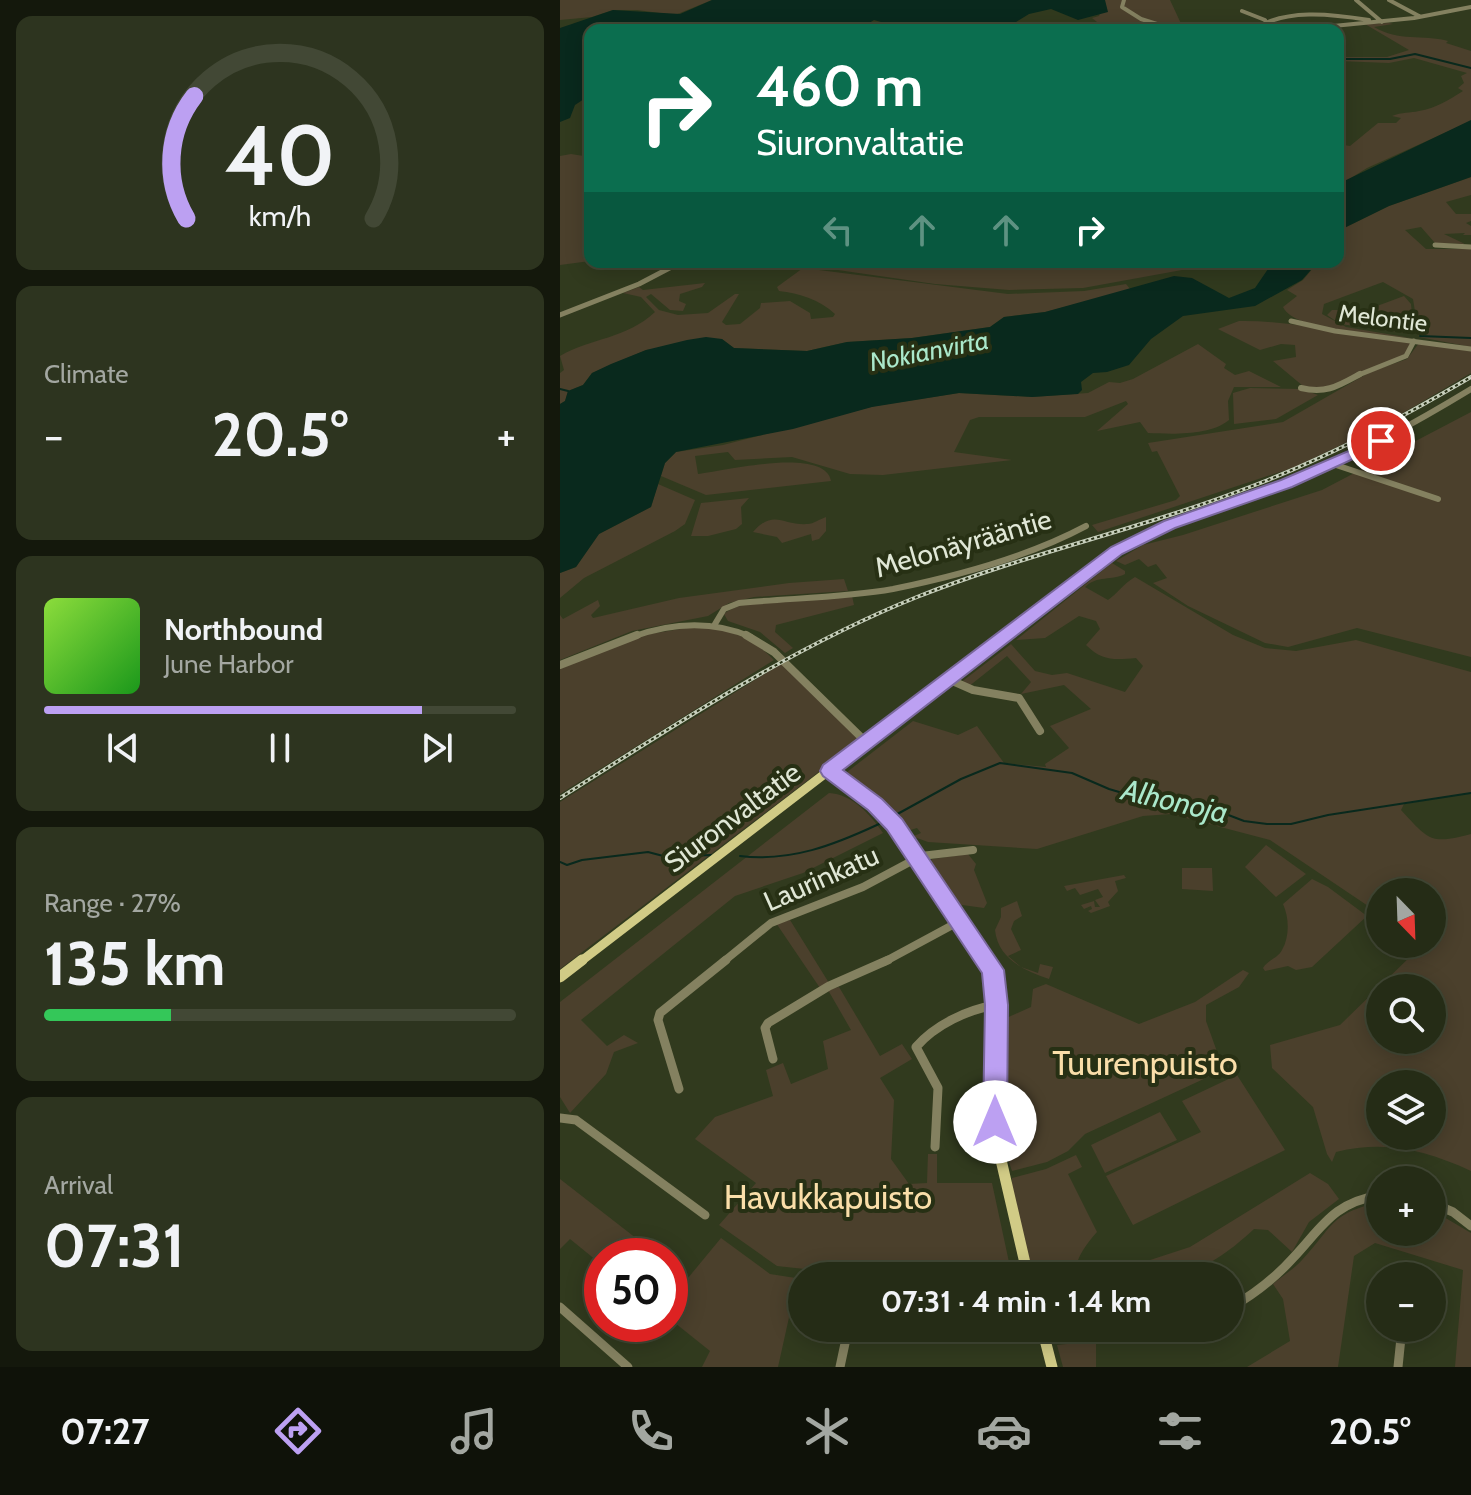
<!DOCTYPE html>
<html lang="en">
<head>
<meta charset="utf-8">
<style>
  :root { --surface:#252c16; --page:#2d341f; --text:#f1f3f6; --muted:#a3a7a1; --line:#424835; --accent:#bca0f2 }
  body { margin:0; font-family:Cabin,sans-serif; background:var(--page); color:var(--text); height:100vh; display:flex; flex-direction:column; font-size:30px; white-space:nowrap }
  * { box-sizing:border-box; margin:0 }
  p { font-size:26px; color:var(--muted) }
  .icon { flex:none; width:44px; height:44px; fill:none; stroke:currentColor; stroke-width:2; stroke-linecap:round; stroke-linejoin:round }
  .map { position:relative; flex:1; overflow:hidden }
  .details { display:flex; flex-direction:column; gap:16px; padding:16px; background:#14180c; width:560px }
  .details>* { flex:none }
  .hud { position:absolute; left:24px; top:24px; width:760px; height:244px; border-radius:16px; box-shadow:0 4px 20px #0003,0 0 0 2px var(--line); background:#0b6e4f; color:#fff; overflow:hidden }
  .needle { width:52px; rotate:157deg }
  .tools { position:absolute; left:806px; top:878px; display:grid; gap:16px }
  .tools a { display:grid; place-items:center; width:80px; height:80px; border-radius:50%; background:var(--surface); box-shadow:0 4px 20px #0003,0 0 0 2px var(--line); font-size:40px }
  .speed { position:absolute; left:24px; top:1238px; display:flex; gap:16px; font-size:40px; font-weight:700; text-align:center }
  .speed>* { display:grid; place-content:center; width:104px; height:104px; border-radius:50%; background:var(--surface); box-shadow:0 4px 20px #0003,0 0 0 2px var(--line); line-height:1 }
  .speed .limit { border:12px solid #d22; background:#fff; color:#111 }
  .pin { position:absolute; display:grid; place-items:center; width:68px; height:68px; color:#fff; margin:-34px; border:4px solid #fff; border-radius:50%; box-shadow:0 2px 8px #0007 }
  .me { position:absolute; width:88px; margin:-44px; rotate:0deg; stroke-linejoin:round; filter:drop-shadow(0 0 6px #0008) }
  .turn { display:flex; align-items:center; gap:28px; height:168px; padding:0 40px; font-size:36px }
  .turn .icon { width:104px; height:104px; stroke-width:2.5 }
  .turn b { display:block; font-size:56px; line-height:68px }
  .lanes { display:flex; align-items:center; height:76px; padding:0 40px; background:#0003; justify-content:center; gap:40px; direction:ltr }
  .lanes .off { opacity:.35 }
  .big { font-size:60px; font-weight:800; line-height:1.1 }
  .details .widget { flex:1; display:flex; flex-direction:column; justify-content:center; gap:12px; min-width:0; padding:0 28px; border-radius:16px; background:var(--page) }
  .details .dial { align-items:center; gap:0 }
  .dial svg { height:208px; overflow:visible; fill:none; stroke:var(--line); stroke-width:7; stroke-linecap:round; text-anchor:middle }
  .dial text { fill:var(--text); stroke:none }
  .song { display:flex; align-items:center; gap:24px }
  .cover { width:96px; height:96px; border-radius:12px; background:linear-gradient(135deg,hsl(90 70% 55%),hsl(120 70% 35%)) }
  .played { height:8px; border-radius:4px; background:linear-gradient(90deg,var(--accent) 80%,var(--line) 80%) }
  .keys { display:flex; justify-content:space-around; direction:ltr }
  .heat { display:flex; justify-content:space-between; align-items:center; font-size:44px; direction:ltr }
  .charge { height:12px; border-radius:6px; background:linear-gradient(90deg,#34c759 27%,var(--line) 0) }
  .trip { position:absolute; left:228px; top:1262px; width:456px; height:80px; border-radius:40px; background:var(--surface); box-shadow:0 4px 20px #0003,0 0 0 2px var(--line); font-weight:800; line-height:80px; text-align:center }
  .menu { display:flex; height:128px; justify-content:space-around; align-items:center; background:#0f1209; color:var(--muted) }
  .menu .icon { width:56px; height:56px }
  .menu .on { color:var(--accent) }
  .menu b { font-size:36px; color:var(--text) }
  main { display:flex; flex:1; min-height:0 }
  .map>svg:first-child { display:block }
  .green { fill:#4b402c; fill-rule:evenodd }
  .water { fill:#09291d }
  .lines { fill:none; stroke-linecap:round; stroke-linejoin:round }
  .stream { stroke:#09291d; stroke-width:2 }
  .minor-far4 { stroke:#848160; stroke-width:4 }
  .minor-far3 { stroke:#848160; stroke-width:5 }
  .minor-far2 { stroke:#848160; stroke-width:6 }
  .minor-far1 { stroke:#848160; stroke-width:8 }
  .minor { stroke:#848160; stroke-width:9 }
  .major-far1 { stroke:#d1cb86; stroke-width:9 }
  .major { stroke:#d1cb86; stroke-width:11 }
  .rail-casing { stroke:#c7cfbc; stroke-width:4 }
  .rail { stroke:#273014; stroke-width:2; stroke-dasharray:3; stroke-linecap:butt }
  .route { fill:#bca0f2; stroke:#7a689d; stroke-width:2 }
  .labels { text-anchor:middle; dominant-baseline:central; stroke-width:8; stroke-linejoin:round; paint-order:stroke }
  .far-street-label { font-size:24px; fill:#e0e7d6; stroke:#273014 }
  .far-water-label { font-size:26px; font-style:italic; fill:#aae8cb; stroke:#273014 }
  .street-label { font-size:28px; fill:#e0e7d6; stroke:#273014 }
  .water-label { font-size:30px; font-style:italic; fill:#aae8cb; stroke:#273014 }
  .near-park-label { font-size:34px; fill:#fadea9; stroke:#273014 }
</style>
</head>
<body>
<main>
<section class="details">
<div class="widget dial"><svg viewBox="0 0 100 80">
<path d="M14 69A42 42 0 1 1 86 69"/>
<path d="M14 69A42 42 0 0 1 17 22" stroke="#bca0f2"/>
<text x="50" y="56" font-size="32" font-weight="700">40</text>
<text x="50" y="72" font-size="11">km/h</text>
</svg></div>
<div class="widget"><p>Climate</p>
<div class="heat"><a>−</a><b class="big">20.5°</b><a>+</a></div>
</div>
<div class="widget">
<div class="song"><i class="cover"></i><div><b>Northbound</b><p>June Harbor</p></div></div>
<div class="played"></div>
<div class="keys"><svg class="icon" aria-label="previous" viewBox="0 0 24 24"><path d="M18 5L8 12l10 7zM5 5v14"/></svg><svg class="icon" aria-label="pause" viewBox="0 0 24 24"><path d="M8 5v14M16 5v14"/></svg><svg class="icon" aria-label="next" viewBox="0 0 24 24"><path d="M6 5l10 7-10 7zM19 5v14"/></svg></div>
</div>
<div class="widget"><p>Range · 27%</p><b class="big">135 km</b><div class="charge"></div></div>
<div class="widget"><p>Arrival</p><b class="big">07:31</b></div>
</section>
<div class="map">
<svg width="911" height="1367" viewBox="0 0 911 1367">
  <rect width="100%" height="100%" fill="#313a1e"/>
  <!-- green -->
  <path class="green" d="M0 0H152L115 15 77 10H53L32 17 0 20Z
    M545 0H610L624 30 535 29 537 22 532 18 539 16Z
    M829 23 833 24 814 27C839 42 862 34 888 41L886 43 911 51V121L807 168 778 186V144L790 146 818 123H836L841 118 832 116C842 112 850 113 859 111 876 108 889 100 903 91L898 88 904 83 901 76 907 73 854 58 829 63 778 61V57H827L849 50 805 24Z
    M11 154 30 157V261L0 265V156Z
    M911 177V195L886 202 896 214H911V221L906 223 911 226V235H903L905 233 884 234 905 244 875 243 861 227 845 230 866 249H911V347L859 337 853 299 823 282 764 304 762 314 786 327 851 338C823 335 735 332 723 307L737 296 727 290 743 280 758 262H778V231L829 206Z
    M255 262H653L644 266 523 288 449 290 375 284 250 266Z
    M243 268 448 294 524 291 566 284 571 290 485 312 444 317 430 327 352 338 287 342 247 351 174 348 162 339 86 350 32 373 23 385 8 391 5 401 0 404V373L4 370 0 356C31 338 66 339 95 312L81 297 63 293 79 287 83 290 145 283 142 287 120 294 119 301 126 304 123 311 110 310 91 294 86 297 99 310 118 315 148 313 175 294H179L162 322 166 325 180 324 200 308 201 303 230 301 250 313 251 319 273 317 275 314C260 300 239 293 219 291L217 287Z
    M844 296 851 304 854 334 780 324 767 315 772 310H779L790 316Z
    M679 321C735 320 795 336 851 343L845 354 770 390 743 386 713 361 736 357 735 345 721 344 700 350 658 329Z
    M859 343 911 351V373L821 426 735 467 538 532 532 525 616 500 620 496 597 451 592 452 588 443 723 422 810 372 847 359Z
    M638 344 666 364 664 368 675 375 689 371 721 387H674L668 401 669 420C650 436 612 434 588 433L580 422 537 431 568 404 566 401 525 417H419L410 420 394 452 452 460 323 475 290 474 232 457 175 460 168 452 135 456 138 474C163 471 265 446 271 481L146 495 101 476 105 463 116 452 163 445 315 406 399 393 472 397 528 393 549 382 560 383 573 379Z
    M690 388 741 389 758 395 716 419 674 424 673 393Z
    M911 412V657L797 628 728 647 705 643 628 606 593 583 607 578 596 564 588 567 579 559 565 565 556 561 583 545 623 535 762 490Z
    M98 484 135 500 125 524 115 531 24 578 0 598V573L16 567 39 534 91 507Z
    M189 498 181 507 182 524 176 529 148 536H131L141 503Z
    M266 517V531L259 539 252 541 251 534 222 543 217 537 193 532C214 508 223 526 248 524 253 524 260 519 266 517Z
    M552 563 565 571V574C552 581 537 575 525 587L548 600C558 593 563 584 575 577L673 635 705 648 736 651 796 640 911 672V793L844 804 841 810C869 840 870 845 911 834V1171C865 1150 826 1140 776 1152L772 1162 767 1154 753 1107 712 1068 710 1045 780 1025 854 953 858 944H872V892H820V914L710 840 611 814 583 816 477 849 368 842 357 838 354 840 361 850 357 851 349 838 361 833 357 828 347 831V835L330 813 294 782 287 772 353 721 398 735 417 726 444 763 486 767 485 764 509 748 490 726 531 709 504 685 461 694 471 682 447 656 408 687 400 683 451 644 475 671 492 675 507 673 565 692 583 666 576 658C554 660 542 661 526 645L540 629 536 621 519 616 485 638 456 640ZM820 988H872V1040H820ZM820 1084H872V1136H820Z
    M284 579 288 591 194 597 169 603 148 616 72 631 0 660V615L3 619 38 600 40 606 31 615 33 618 119 598 229 583Z
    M292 596 294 605 216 625 215 632 233 648 225 653 200 632 168 621 164 614C184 595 263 598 292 596Z
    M138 626C169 629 192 637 214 660L0 794V669L78 636Z
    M222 663 297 737 298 742 0 969V802Z
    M269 793C292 794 311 815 323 833L243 873 175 896 21 1020 47 1046 64 1035 78 1043 54 1052 46 1074 10 1113 0 1097V1002Z
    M706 845 746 874 716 897 685 867Z
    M408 854 416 864 414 870 427 903 424 908 395 904 368 864 372 859Z
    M622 868H652L653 891 622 889Z
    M564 875 566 878 555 881 558 891 548 902 550 906 531 913 528 911 532 909 531 906 524 909 521 905 534 901 535 907H540L535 900 543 897 538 889 520 895 515 888 507 891 504 886Z
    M752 879 768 887 807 916 752 967 736 970 728 966 705 971 703 968C708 960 718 958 722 950 730 936 729 917 723 904Z
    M457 901 462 916 454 921 451 929 461 950 448 956 461 967 478 973 480 964 493 967 489 979C465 971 438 959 435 930L441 917V908Z
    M230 920 269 983 260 988 216 923Z
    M683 970 689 973 679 987 646 1005V1021L660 1060V1066L648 1077 525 1134 508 1151 487 1162 452 1171 443 1145 442 1020 471 1007 473 989 486 984 579 1024 635 1002Z
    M279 987 320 1056 342 1044 352 1059 320 1078 334 1100 331 1159 349 1184 367 1183 368 1154H377V1183H432L452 1276H426L424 1268 316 1265 309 1276 217 1266 159 1225 196 1183 135 1139 155 1117 213 1096 206 1070 223 1063 231 1084 268 1069 263 1041 291 1030 268 990Z
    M677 1075 725 1150 573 1225 546 1176 641 1132 622 1101Z
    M600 1112 617 1140 545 1173 531 1145Z
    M516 1155 522 1167 508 1174 537 1232C527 1243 514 1260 515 1276H473L452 1193V1178L486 1169Z
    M750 1173 768 1184 779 1199 749 1222 732 1252 708 1230 694 1229C637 1282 614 1276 541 1276L630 1247Z
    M0 1179 99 1256H42V1265L10 1239 0 1249Z
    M820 1202V1232H872V1210L911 1233V1367H895L903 1270 815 1243 794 1256 778 1367H687L730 1341 723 1299 713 1284C722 1276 734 1269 742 1260 774 1226 769 1214 820 1202Z
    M161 1238 210 1274 242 1279V1286H236L218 1367H142L150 1351 110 1319V1265L128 1278Z
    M536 1341V1367H503L497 1345Z"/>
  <!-- water -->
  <path class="water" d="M152 0H545L548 12 518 20 491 9 469 14 456 22 436 23 423 30H306L321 22 314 20 303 27 276 30H30V75L22 90 26 92 24 99 15 105 10 118 0 122V28L53 10 120 14Z
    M911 120V177L829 206 778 231V186L782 182Z
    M702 262H758L742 280 695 306 623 316 591 339 569 365 547 372 533 373 521 382 522 390 518 394 472 397 399 393 312 407 233 429 116 452 105 463 91 507 39 534 16 567 0 573V404L5 401 8 391 23 385 32 373 51 364 86 350 127 340 146 337 162 339 174 348 247 351 287 342 352 338 430 327 444 317 485 312 614 276 632 278 669 298 695 288 708 269Z"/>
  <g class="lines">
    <!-- stream -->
    <path class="stream" d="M778 59H830L855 54 911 68
      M860 336 911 338
      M0 389 8 391
      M332 817 401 779 440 763 512 773 549 789 596 803 630 809 645 806 684 821 707 824H731L768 815 911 793
      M180 856C231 862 274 845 319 824
      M0 862 7 865 22 860 88 852 107 857 151 855"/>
    <!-- minor-far4 -->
    <path class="minor-far4" d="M564 0 562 7 581 19 616 30
      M796 0 822 22
      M829 0 859 16
      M682 11 705 20
      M692 30C725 8 772 14 809 20
      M733 30 854 18 911 7"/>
    <!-- minor-far3 -->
    <path class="minor-far3" d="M875 245 911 247
      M0 315 79 284 121 262
      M731 321 775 331 911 349
      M796 376 846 356 854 341"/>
    <!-- minor-far2 -->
    <path class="minor-far2" d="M741 388C766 394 778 386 800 374
      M773 464 878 499
      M155 624 164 609 179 603C229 598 283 598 333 589 397 576 468 557 526 526
      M72 637C111 623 152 620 191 637
      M442 637C482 605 521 570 566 546 625 513 692 499 754 472 809 449 860 420 911 389"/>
    <!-- minor-far1 -->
    <path class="minor-far1" d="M186 635 214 652 306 742
      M445 635 388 679 413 690 459 698 480 731
      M0 665 77 635
      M163 962 211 923 303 887 361 856 413 850
      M324 962 400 921"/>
    <!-- minor -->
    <path class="minor" d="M213 1059 205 1028 208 1023 269 986 328 960
      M119 1089 98 1020 100 1013 166 960
      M0 1118 16 1120 145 1215
      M375 1147 378 1088 356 1047C375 1025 408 1009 437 1005
      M872 1203 893 1212 911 1226
      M0 1307 68 1367
      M670 1308C693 1295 715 1278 733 1258 763 1226 773 1203 820 1195
      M390 1328C472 1340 539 1343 621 1328
      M280 1367 287 1334 378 1328
      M838 1367 842 1328"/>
    <!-- major-far1 -->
    <path class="major-far1" d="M269 771 315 804 334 825 427 962
      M20 962 388 679"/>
    <!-- major -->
    <path class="major" d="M426 960 433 970 437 1005 435 1100 438 1147 468 1276
      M0 977 22 960
      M482 1328 492 1367"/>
    <defs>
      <path id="rail" d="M0 798C115 725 230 648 357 597 468 553 585 528 695 485 771 456 841 418 911 377"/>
    </defs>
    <!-- rail casing -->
    <use href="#rail" class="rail-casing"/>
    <!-- rail -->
    <use href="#rail" class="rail"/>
  </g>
  <!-- route -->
  <path class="route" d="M821 437 829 441 826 444 732 487 615 528 562 554 283 770 322 799 342 819 444 970 448 1005 447 1122 444 1130 435 1134 427 1130 423 1122 425 1005 422 973 327 830 308 810 263 776 260 771 263 765 551 547 604 521 721 480Z"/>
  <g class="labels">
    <!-- far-street labels -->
    <g class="far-street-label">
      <text transform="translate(823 318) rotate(7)">Melontie</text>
    </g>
    <!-- far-water labels -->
    <g class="far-water-label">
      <text transform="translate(369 351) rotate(-11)">Nokianvirta</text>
    </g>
    <!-- street labels -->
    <g class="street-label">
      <text transform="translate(403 543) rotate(-16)">Melonäyrääntie</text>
      <text transform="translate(172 817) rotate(-37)">Siuronvaltatie</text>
      <text transform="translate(261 878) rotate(-24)">Laurinkatu</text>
    </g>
    <!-- water labels -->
    <g class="water-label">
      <text transform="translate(615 801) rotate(13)">Alhonoja</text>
    </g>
    <!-- near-park labels -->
    <g class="near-park-label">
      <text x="585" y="1063">Tuurenpuisto</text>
      <text x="268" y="1197">Havukkapuisto</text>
    </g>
  </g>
</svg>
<div class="tools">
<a><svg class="needle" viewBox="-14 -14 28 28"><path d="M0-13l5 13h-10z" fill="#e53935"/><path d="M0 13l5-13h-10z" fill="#a3a7a1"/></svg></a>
<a><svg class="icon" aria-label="search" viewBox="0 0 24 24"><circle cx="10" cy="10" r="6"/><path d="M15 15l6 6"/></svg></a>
<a><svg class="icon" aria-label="layers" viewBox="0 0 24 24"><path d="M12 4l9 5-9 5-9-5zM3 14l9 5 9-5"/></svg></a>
<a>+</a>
<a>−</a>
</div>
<div class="speed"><div class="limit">50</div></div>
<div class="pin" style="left:821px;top:441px;background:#d93025"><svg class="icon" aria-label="arrive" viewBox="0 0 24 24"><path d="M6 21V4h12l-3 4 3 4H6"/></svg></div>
<svg class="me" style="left:435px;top:1122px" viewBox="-20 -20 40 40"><circle r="19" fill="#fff"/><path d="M0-13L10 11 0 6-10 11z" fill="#bca0f2"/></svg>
<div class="trip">07:31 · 4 min · 1.4 km</div>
<div class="hud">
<div class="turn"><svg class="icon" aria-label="right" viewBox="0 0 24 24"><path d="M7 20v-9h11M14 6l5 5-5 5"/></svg><div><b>460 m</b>Siuronvaltatie</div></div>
<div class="lanes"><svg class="icon off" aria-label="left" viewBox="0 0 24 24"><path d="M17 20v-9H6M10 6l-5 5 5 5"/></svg><svg class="icon off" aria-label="ahead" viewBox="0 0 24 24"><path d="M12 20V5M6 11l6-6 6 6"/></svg><svg class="icon off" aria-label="ahead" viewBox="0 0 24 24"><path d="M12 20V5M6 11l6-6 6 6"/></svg><svg class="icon" aria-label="right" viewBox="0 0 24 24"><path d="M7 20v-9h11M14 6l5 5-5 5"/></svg></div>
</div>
</div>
</main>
<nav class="menu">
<b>07:27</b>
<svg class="icon on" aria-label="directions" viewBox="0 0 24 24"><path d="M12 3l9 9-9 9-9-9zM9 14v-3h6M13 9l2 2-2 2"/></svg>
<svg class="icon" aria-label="music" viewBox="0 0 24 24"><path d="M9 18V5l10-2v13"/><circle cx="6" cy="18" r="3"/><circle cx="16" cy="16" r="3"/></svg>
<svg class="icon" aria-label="phone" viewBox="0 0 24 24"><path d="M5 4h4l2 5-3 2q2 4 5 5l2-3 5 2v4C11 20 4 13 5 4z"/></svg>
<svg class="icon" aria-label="climate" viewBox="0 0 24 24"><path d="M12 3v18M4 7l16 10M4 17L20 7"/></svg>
<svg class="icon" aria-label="car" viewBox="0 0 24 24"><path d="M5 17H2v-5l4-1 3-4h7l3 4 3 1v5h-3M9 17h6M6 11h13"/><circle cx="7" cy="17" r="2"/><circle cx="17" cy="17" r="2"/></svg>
<svg class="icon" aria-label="filters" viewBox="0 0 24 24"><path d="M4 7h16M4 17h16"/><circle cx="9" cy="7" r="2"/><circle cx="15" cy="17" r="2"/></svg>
<b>20.5°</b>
</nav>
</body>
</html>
